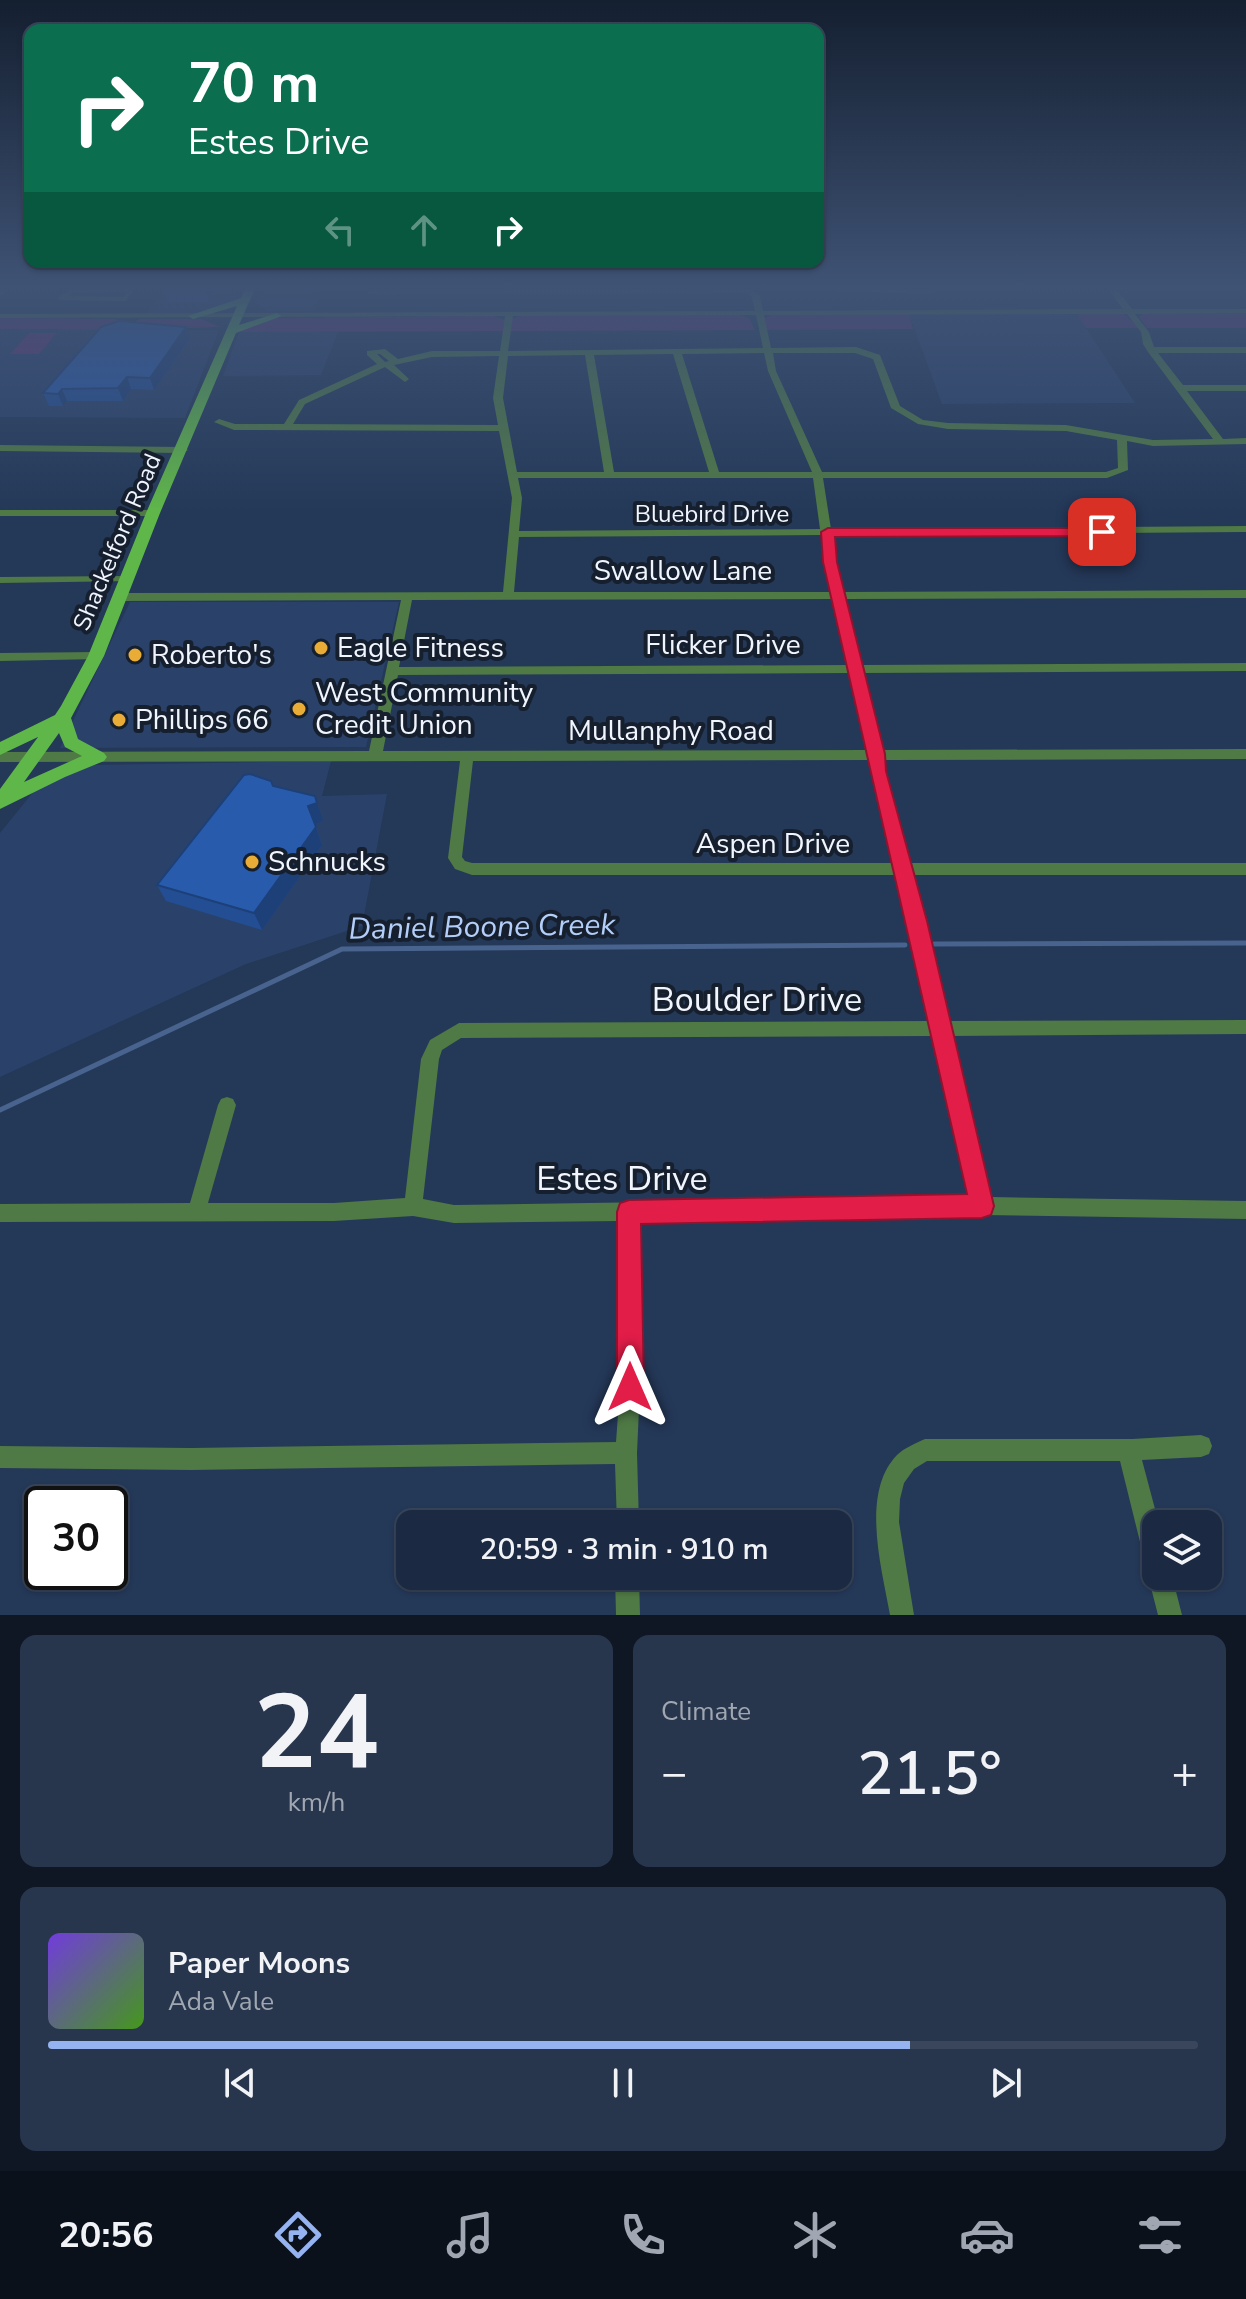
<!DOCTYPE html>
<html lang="en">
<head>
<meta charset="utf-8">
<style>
  :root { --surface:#1b2a42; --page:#28364d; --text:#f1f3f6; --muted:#a0a7b2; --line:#39465b; --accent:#95b2f1 }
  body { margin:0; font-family:"Nunito Sans",sans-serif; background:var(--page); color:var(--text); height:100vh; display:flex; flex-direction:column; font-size:30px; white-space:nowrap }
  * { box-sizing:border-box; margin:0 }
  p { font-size:26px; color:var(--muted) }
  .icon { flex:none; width:44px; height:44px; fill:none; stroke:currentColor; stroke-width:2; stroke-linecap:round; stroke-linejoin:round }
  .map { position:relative; height:1615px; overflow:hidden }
  .side { display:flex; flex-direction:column; gap:20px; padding:20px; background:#0f1724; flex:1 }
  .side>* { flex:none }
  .guide { position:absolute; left:24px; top:24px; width:800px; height:244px; border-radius:16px; box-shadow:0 2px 6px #0004,0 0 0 2px var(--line); background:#0b6e4f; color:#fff; overflow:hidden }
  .controls { position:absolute; left:1142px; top:1510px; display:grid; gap:16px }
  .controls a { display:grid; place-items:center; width:80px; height:80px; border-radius:16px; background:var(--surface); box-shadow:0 2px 6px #0004,0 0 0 2px var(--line); font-size:40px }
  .speed { position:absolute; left:24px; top:1486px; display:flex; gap:16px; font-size:40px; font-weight:700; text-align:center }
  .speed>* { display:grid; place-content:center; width:104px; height:104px; border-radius:50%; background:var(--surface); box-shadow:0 2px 6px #0004,0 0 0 2px var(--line); line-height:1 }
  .speed .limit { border:4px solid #111; border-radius:12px; background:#fff; color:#111 }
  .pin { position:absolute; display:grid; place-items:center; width:68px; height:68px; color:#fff; margin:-34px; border-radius:16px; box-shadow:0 4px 12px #0006 }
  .me { position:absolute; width:88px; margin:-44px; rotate:0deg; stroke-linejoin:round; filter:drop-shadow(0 0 6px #0008) }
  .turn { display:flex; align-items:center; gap:28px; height:168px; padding:0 32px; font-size:36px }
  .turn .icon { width:104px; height:104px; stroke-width:2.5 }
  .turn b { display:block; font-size:56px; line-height:68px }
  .lanes { display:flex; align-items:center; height:76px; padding:0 32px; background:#0003; justify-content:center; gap:40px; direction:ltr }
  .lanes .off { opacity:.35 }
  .big { font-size:60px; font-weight:600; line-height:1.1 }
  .side .widget { flex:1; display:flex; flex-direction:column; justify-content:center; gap:12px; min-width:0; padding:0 28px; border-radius:16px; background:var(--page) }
  .side .dial { align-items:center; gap:0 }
  .dial b { font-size:104px; line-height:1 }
  .song { display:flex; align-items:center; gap:24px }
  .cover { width:96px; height:96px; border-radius:12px; background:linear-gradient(135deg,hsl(260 70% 55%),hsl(100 70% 35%)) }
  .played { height:8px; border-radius:4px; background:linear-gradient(90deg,var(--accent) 75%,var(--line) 75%) }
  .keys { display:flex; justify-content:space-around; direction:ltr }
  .heat { display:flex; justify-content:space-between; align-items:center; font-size:44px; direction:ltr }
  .side .tiles { flex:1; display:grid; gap:20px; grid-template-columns:1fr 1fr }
  .widget:last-child { grid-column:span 2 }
  .trip { position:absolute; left:396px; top:1510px; width:456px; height:80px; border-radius:16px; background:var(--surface); box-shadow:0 2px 6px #0004,0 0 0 2px var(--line); font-weight:600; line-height:80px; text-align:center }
  .dock { display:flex; height:128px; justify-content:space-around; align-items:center; background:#0b111a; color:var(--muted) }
  .dock .icon { width:56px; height:56px }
  .dock .current { color:var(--accent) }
  .dock b { font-size:36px; color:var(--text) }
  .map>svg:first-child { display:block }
  .built { fill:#2a4269 }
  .green { fill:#683574 }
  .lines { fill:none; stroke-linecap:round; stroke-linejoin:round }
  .stream { stroke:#48638e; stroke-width:5 }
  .minor { fill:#4f7945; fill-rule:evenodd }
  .major { fill:#5fb749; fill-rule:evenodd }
  .wall { fill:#234e94 }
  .shaded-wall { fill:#1d4078 }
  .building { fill:#295bac; stroke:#1d4078; stroke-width:2 }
  .route { fill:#e11d48; stroke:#92132f; stroke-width:2 }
  .poi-dot { fill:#e8ac37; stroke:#161f2e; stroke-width:3 }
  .labels { text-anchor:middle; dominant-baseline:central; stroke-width:8; stroke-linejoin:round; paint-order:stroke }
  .far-street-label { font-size:24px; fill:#f0f5fe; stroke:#161f2e }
  .street-label { font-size:28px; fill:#f0f5fe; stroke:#161f2e }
  .poi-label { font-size:28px; fill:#f0f5fe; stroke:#161f2e; text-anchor:start }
  .water-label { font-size:30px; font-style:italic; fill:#b2cef9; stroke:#161f2e }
  .near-street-label { font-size:34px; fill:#f0f5fe; stroke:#161f2e }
</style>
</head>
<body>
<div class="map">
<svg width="1246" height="1615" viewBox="0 0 1246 1615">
  <rect width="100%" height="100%" fill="#243858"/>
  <!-- built -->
  <path class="built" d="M167 286H243L233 304 199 314H146Z
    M266 286H322L314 311H269L256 304Z
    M909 314H1077L1135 403 942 404Z
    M0 329 219 330 185 418 0 417Z
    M239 332H338L321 375 223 376Z
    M130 602H399L366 747 60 748Z
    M331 761 322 796 387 794 362 926 246 964 0 1077V833L34 791 46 779 94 765Z"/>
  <!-- green -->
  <path class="green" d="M1246 313V328H1147L1139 317 1142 314Z
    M775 314H909L913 329 766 330 765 318Z
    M1077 314H1124L1140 328H1086Z
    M739 315 749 318 755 330 511 331 512 319 521 316Z
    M494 316 505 320 503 331 239 332 275 318Z
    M0 318 114 319 122 321 109 330 0 329Z
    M140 319H201L220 327 118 330Z
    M29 333H57L39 354H10Z"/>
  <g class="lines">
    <!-- stream -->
    <path class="stream" d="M934 944 1246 943
      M0 1110 342 949 905 945"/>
    <!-- minor -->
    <path class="minor" d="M130 286H138L125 301 61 300 57 298 70 289 129 288ZM126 292 123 297 69 296 72 293Z
      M938 286H948L930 294 837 291 833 289 837 287H876L880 289 929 290Z
      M1106 286H1246V290H1117L1132 309H1246V313L1135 314 1149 332 1154 347H1246V353H1158L1183 385H1246V391H1187L1223 439 1246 438V444L1153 446 1127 441 1128 470 1107 478H823L831 529 1246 526V532L832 535 843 592 1246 590V598L844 599 860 665 1246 663V671L862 673 881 750 1246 749V759L883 760 908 863H1246V875H911L947 1021 1246 1020V1034L950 1036 989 1197 1246 1201V1219L982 1215 639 1221 640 1387 637 1453 639 1524H617L615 1464 191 1470 0 1468V1446L191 1448 616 1442 620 1387V1221L454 1223 413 1216 334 1221 0 1222V1204L190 1203 218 1105 221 1099 227 1097 233 1099 236 1105 208 1203H334L405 1198 421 1059 430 1040 459 1023 930 1021 896 875H472L455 869 448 858 460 761 0 762V752L369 751 401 600 120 601 114 597 120 593 503 592 512 498 499 431 234 430 214 422 219 419 235 424H284L299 400 377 364 367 355V351L385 349 398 359 432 351H500L505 316 0 318V314L755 311 752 297 747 293 369 294 368 292 372 290 752 289 760 296 763 311 1123 309ZM1127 314 1141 332 1143 344 1148 352 1213 439 1153 440 1066 425 948 423 923 420 900 406 880 355 856 347 771 348 764 315ZM756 315 763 348 508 351 513 316ZM764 353 768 371 812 472H719L682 354ZM773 353H855L873 359 891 408 918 424 948 429 1066 431 1117 440 1118 468 1106 472H822L776 371ZM377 354H380L389 361 385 362ZM673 354 709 472H614L594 355ZM585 355 604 472H517L503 398 508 356ZM499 356 493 398 498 425 293 424 305 404 385 367 405 382 409 379 394 365 432 357ZM518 478H813L820 529 519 531 522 498ZM821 535 831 592H514L519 537ZM833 599 848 665 399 667 412 600ZM850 673 868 750 383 751 398 675ZM870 760 894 863H472L465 861 462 857 473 761ZM934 1036 970 1197 454 1205 423 1199 439 1059 442 1050 461 1038Z
      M0 288 7 291 0 296Z
      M0 445 183 447 188 450 183 453 0 451Z
      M0 510H153L158 513 153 516H0Z
      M126 576 132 579 130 581 0 583V577Z
      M96 652 100 653 102 656 100 659 0 661V653Z
      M1201 1435 1209 1438 1212 1446 1209 1454 1201 1457 1142 1460 1159 1524H1156V1576H1172L1182 1615H1158L1148 1576 1152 1568 1148 1566 1144 1558 1120 1461H927L914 1469 904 1483 900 1499 899 1522 914 1615H890C882 1569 860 1493 897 1455 904 1448 916 1443 925 1439H1132Z
      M615 1576H639L640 1615H616Z"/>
    <!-- major -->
    <path class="major" d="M246 286H256L239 325 277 313 282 316 236 333 160 513 104 656 71 718 78 739 104 753 107 757 104 761 65 777 0 809V789L38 737 0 755V742L55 715 61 706 88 656 146 513 237 306 193 319 188 316 241 298ZM59 733 65 747 82 756 24 782Z"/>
  </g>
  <!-- wall -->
  <path class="wall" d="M167 286H217L218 288 209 302H168L164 291Z
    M186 327 189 339 154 390 131 389 123 401H67L63 406H49L43 393Z
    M273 786 323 821 315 823 322 845 262 930 166 901 157 885Z"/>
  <!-- shaded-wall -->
  <path class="shaded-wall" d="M209 286H217L218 288 209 302 205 291Z
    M186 327 189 339 154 390 150 378Z
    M127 377 131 389 123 401 118 388Z
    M62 389 67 401 63 406 58 394Z
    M317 803 323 821 314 824 308 806Z
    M316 827 322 845 262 930 254 913Z"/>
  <!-- building -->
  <path class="building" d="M167 286H209L205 291H164Z
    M119 321 186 327 150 378 127 377 118 388 62 389 58 394 43 393 101 327Z
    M250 774 271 781 273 786 315 796 317 803 308 806 316 827 254 913 157 885 244 775Z"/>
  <!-- sky -->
  <linearGradient id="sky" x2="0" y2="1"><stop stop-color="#141f30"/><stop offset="0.56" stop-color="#3f5375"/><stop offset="1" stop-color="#3f5375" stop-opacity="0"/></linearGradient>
  <rect width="1246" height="512" fill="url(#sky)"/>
  <!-- route -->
  <path class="route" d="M828 528H1102L1109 532 1102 536 835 537 837 562 885 754 886 771 927 921 994 1206 991 1215 982 1218 641 1224 644 1387 640 1396 630 1400 621 1396 617 1387V1212L620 1203 629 1200 967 1194 823 562 821 532Z"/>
  <!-- markers -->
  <g class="poi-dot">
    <circle cx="321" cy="648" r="8"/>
    <circle cx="135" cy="655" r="8"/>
    <circle cx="299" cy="709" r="8"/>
    <circle cx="119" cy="720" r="8"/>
    <circle cx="252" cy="862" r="8"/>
  </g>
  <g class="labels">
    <!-- far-street labels -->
    <g class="far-street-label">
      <text x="712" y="514">Bluebird Drive</text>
      <text transform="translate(117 542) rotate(-67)">Shackelford Road</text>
    </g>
    <!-- street labels -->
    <g class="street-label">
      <text x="683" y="571">Swallow Lane</text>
      <text x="723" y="645">Flicker Drive</text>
      <text x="671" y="731">Mullanphy Road</text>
      <text x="773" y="844">Aspen Drive</text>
    </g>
    <!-- poi labels -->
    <g class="poi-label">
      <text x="337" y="648">Eagle Fitness</text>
      <text x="151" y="655">Roberto's</text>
      <text x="315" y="693">West Community<tspan x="315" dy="32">Credit Union</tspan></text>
      <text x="135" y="720">Phillips 66</text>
      <text x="268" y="862">Schnucks</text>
    </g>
    <!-- water labels -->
    <g class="water-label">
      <text transform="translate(482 927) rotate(-1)">Daniel Boone Creek</text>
    </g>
    <!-- near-street labels -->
    <g class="near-street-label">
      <text x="757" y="1000">Boulder Drive</text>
      <text x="622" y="1179">Estes Drive</text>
    </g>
  </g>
</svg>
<div class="controls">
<a><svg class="icon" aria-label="layers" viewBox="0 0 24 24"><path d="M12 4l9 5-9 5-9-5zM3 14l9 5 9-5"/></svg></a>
</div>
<div class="speed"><div class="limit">30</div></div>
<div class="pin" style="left:1102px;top:532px;background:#d93025"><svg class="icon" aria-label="arrive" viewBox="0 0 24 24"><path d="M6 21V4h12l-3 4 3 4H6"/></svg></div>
<svg class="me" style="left:630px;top:1387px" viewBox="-20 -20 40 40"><path d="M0-17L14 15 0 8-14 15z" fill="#e11d48" stroke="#fff" stroke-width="4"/></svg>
<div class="trip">20:59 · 3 min · 910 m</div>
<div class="guide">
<div class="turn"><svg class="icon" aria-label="right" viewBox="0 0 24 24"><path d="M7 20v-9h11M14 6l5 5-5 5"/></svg><div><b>70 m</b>Estes Drive</div></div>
<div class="lanes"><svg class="icon off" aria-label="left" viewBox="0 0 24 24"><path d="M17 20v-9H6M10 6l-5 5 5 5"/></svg><svg class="icon off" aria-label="ahead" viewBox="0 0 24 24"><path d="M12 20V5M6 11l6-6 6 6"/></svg><svg class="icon" aria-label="right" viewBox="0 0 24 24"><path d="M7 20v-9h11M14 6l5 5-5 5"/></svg></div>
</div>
</div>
<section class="side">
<div class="tiles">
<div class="widget dial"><b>24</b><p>km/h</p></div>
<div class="widget"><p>Climate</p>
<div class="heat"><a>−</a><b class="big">21.5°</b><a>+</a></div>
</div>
<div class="widget">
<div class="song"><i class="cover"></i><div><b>Paper Moons</b><p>Ada Vale</p></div></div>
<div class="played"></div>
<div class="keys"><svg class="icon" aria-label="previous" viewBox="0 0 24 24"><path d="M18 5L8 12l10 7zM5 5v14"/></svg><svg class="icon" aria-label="pause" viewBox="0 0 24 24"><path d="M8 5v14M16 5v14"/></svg><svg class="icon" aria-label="next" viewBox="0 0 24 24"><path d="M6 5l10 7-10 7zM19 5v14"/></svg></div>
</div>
</div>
</section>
<nav class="dock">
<b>20:56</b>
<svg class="icon current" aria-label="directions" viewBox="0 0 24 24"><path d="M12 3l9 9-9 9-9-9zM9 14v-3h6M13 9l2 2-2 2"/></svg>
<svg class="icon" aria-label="music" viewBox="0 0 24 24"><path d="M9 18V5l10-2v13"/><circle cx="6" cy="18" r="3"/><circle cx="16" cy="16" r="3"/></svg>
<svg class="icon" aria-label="phone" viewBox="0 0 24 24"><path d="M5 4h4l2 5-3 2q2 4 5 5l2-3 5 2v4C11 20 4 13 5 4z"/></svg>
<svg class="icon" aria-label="climate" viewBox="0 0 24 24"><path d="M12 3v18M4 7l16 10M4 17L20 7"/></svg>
<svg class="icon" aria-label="car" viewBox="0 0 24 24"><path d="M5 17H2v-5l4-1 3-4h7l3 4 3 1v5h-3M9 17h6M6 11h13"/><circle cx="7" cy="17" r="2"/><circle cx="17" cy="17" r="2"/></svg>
<svg class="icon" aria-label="filters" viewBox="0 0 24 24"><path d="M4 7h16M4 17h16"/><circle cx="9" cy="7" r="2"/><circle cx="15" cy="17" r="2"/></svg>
</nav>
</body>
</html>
